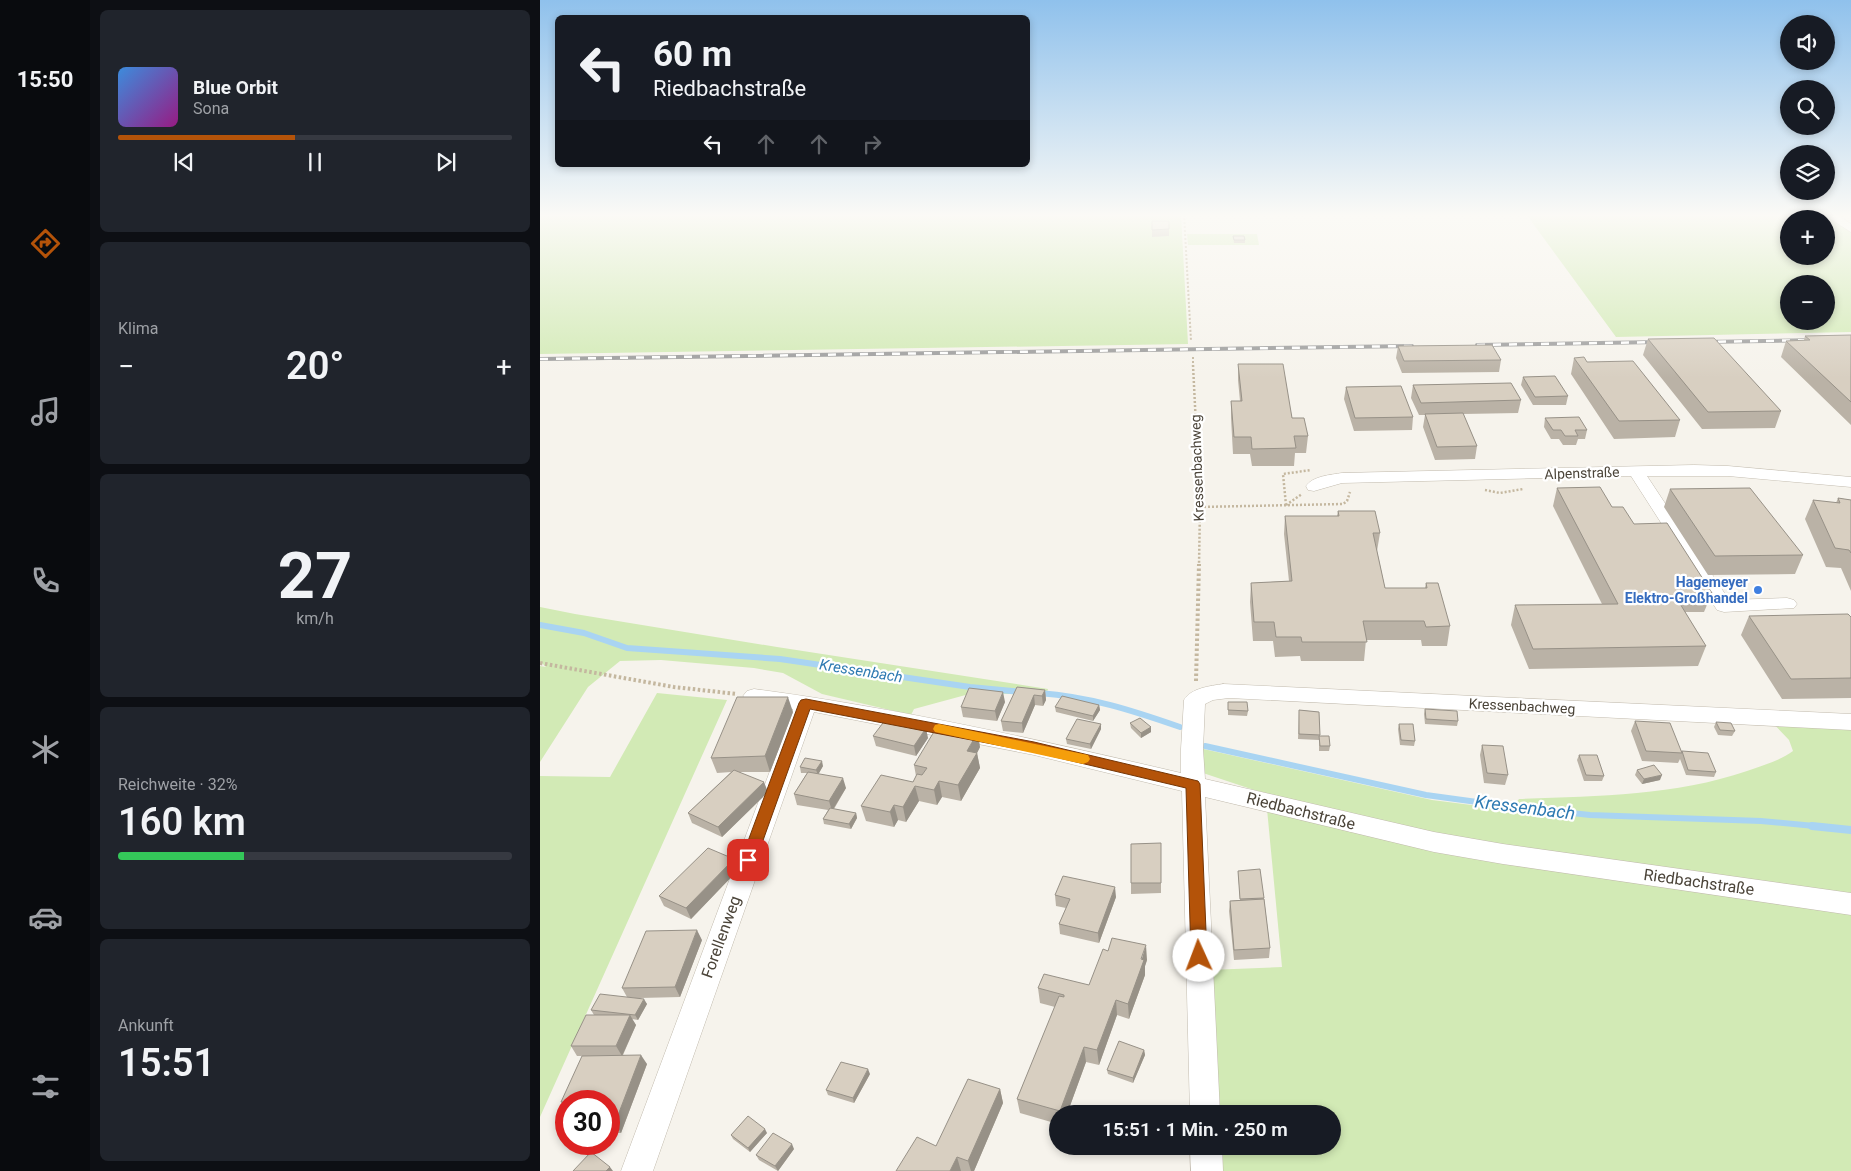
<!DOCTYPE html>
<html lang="de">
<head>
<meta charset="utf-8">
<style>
  :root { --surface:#171b24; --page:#20242c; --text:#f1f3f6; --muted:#9ea1a6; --line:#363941; --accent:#b45309 }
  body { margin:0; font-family:Roboto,sans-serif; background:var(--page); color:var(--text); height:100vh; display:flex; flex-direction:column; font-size:19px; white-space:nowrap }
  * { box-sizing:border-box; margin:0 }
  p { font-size:16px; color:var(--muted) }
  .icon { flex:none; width:28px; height:28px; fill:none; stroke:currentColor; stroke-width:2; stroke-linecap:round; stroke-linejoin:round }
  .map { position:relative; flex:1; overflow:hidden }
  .details { display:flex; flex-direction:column; gap:10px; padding:10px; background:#0d0f14; width:450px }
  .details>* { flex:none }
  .top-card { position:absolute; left:15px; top:15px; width:475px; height:152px; border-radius:8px; box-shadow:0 2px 8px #0003; background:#171b24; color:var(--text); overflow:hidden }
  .controls { position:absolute; left:1240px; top:15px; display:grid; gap:10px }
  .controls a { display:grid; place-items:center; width:55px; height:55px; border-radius:50%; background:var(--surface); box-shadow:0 2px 8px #0003; font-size:25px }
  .speed { position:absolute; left:15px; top:1090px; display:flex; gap:10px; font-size:25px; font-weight:700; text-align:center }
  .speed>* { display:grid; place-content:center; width:65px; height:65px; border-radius:50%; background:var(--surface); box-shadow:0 2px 8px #0003; line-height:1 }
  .speed .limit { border:8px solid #d22; background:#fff; color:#111 }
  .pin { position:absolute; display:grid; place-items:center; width:42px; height:42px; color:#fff; margin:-21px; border-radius:10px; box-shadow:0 2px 8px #0006 }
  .me { position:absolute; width:55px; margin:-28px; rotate:358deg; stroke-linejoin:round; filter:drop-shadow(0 0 4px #0008) }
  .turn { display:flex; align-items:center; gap:18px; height:105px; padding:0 15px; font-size:22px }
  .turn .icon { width:65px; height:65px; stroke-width:2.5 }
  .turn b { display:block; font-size:35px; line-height:42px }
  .lanes { display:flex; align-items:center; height:48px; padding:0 15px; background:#0003; justify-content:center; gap:25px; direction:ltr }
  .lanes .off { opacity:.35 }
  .big { font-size:38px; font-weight:600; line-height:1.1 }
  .details .tile { flex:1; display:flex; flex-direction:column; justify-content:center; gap:8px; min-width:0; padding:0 18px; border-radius:8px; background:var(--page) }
  .details .dial { align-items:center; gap:0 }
  .dial b { font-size:65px; line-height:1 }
  .song { display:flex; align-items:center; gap:15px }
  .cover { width:60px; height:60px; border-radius:8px; background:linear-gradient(135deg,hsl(210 70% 55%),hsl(310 70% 35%)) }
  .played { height:5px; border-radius:2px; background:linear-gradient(90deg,var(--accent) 45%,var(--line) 45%) }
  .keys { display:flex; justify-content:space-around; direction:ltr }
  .heat { display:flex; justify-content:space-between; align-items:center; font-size:28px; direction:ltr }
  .charge { height:8px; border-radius:4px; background:linear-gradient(90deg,#34c759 32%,var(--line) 0) }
  .trip { position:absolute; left:509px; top:1105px; width:292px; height:50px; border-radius:25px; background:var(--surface); box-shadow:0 2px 8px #0003; font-weight:600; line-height:50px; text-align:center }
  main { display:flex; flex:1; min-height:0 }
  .menu { display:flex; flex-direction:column; width:90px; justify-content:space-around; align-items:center; background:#090b0e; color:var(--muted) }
  .menu .icon { width:35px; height:35px }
  .menu .selected { color:var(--accent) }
  .menu b { font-size:22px; color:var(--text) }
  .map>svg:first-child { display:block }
  .green { fill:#d2eab5; fill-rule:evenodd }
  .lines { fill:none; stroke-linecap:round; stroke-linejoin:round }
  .stream-far1 { stroke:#a9d4f2; stroke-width:6 }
  .stream { stroke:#a9d4f2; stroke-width:8 }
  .minor-casing { stroke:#c2bbae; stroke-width:1 }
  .path-far2 { stroke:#c4b79f; stroke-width:2; stroke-dasharray:2 2; stroke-linecap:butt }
  .path-far1 { stroke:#c4b79f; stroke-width:2.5; stroke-dasharray:2 2; stroke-linecap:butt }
  .path { stroke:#c4b79f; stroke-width:4; stroke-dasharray:2.5 2.5; stroke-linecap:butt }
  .minor { fill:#fff; fill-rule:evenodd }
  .rail-casing { stroke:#9a9a9a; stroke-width:4 }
  .rail { stroke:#fff; stroke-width:2.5; stroke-dasharray:8; stroke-linecap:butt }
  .wall { fill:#bab2a6 }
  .shaded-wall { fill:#979187 }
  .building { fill:#d8cfc1; stroke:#979187 }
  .route { fill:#b45309; stroke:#753606 }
  .slow { fill:#f59e0b }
  .shop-dot { fill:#3f7fe0; stroke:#fff; stroke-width:2 }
  .labels { text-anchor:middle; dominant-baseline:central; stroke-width:4.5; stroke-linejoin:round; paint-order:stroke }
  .street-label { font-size:14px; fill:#4b4439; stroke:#fff }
  .shop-label { font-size:14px; font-weight:bold; fill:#366cbe; stroke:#fff; text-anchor:end }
  .water-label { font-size:15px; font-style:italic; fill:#2e7ab2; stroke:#fff }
  .near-street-label { font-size:16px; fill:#4b4439; stroke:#fff }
  .near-water-label { font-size:18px; font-style:italic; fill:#2e7ab2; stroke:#fff }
</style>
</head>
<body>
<main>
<nav class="menu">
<b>15:50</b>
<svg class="icon selected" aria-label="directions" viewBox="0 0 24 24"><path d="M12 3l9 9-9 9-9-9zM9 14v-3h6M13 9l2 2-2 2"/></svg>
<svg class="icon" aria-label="music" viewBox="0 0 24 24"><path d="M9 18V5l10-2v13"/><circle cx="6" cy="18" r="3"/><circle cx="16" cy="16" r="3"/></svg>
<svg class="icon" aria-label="phone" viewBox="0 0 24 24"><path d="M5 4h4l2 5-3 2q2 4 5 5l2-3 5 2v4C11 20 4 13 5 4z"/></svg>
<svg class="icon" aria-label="climate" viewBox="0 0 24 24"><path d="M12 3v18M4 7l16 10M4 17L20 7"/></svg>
<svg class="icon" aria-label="car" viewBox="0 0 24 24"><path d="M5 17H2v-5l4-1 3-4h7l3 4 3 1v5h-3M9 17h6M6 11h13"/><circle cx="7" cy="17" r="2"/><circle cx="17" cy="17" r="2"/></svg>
<svg class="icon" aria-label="filters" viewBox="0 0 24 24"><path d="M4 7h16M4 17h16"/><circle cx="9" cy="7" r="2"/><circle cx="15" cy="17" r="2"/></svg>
</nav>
<section class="details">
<div class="tile">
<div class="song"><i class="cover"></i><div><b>Blue Orbit</b><p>Sona</p></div></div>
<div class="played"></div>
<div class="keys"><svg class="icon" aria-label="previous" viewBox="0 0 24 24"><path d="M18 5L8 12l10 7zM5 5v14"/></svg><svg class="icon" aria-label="pause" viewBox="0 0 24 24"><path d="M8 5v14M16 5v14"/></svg><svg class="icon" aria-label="next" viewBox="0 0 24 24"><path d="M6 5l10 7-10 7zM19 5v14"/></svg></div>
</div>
<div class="tile"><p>Klima</p>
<div class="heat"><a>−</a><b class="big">20°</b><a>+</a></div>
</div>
<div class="tile dial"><b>27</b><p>km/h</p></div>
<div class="tile"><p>Reichweite · 32%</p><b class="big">160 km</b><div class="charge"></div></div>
<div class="tile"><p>Ankunft</p><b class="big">15:51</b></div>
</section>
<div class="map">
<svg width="1311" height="1171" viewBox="0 0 1311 1171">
  <rect width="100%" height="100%" fill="#f6f3ec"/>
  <!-- green -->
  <path class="green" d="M0 214H641L648 344 0 354Z
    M986 214H1286L1311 230V332L1076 337ZM1249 219H1286V256H1249ZM1249 284H1286V321H1249Z
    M647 234H717L719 245H648Z
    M0 607 35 614 237 647 508 689 506 695 433 693 374 709 371 715 282 694 243 673 214 668 121 660 80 661 48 687 0 762V666L6 667 0 661Z
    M117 693 187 700 0 1117V776L70 777Z
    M1230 720 1311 725V895L915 839 714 790 663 773 659 748 892 800 971 810 979 799C1056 796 1134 796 1207 771 1224 765 1239 761 1253 751L1249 740Z
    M727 809 1311 911V1171H679L678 1146H792V1114H676L669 970 742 967Z"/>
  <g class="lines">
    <!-- stream-far1 -->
    <path class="stream-far1" d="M0 625 44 633 87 648 240 659 430 687 482 692
      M499 693C551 697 591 710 640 727
      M665 746 886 795 959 805 1050 815 1221 821 1285 827"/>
    <!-- stream -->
    <path class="stream" d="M1272 826 1311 830"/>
    <defs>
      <path id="minor" d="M1283 214H1296L1311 224V232Z
        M1154 465 1188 466 1311 477V487L1188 476H1107L1189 600 1247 598 1254 600 1257 604 1254 608 1184 612 1177 610 1091 476 802 483 774 491 768 490 766 486C773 476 790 475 802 473Z
        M683 684 1311 714V730L689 698 673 700 665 704 663 749 665 779 894 832 963 844 1311 893V915L963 864 894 852 665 797 680 1114H650L642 791 494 755 274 712 113 1171H81L253 709 207 701 203 696 207 691 214 689C358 708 500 740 641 773V749L644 700C651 688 670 686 683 684Z
        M650 1146H682L683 1171H651Z"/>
    </defs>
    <!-- minor casing -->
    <use href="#minor" class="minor-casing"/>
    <!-- path-far2 -->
    <path class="path-far2" d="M644 214 651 341
      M653 357V366"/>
    <!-- path-far1 -->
    <path class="path-far1" d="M653 365 660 507 659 566
      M945 490 960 493 983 489
      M746 505 743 474 771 470
      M746 505 762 494
      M660 507 803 504 807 501 810 492"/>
    <!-- path -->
    <path class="path" d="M0 663 134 687 197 694
      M656 681 659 564"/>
    <!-- minor -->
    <use href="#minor" class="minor"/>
    <defs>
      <path id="rail" d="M1162 342 1277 340
        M937 345 1120 342
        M0 359 872 346"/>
    </defs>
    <!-- rail casing -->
    <use href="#rail" class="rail-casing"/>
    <!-- rail -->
    <use href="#rail" class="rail"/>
  </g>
  <!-- wall -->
  <path class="wall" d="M612 221H629V236L612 237Z
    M693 236 705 240V243H694Z
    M1311 335V425L1241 357 1246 341 1264 340 1265 336Z
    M1108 339 1241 411 1235 428 1162 429 1103 355Z
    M858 346 961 360 959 372 862 373 856 358Z
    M1034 358 1140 420 1135 437 1074 439 1031 374Z
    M698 364 752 418 768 436 766 453H755L754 466H712L710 454H693L691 418V401H700L698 380Z
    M983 377 1028 396 1026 405H993L981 385Z
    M873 385 981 400 978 413 923 414 937 446 935 459 895 460 883 427 885 415H879L871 398Z
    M806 387 873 417 872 430 814 431 804 399Z
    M1005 418 1047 430 1045 439H1038L1036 445H1023L1019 439H1011L1004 427Z
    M1017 488 1072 507 1094 524 1172 593 1164 612H1145L1166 646 1158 666 989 669 971 625 975 605 1062 604 1013 506Z
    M1130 489 1263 555 1255 574 1168 575 1124 507Z
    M1298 498 1311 500V591L1301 568 1286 567 1265 519 1273 500 1296 503Z
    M798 511 840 533 837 551 845 588H885L886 583 910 626 907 646H882L881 640H826L824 661H761L760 656 735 657 733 641H713L710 602 711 583 749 581 744 534 745 516H797Z
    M1209 616 1311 617V698L1242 699 1201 635Z
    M477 687 505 690 506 700 503 706 495 705 483 733 463 731 461 721Z
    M465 702 457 721 423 717 421 707Z
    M688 702 708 711 707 716 688 715Z
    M559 705 560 710 553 721 516 712 515 707Z
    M885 709 918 721 917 726 885 724 884 714Z
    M759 710 779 712 780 736 790 746 789 751H779V740L758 739Z
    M253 712 230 772H200L228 792 182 837 152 823 148 813 191 772 177 773 171 758Z
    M1095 721 1142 751 1176 772 1174 777 1146 775 1140 759 1138 763 1102 761 1091 731Z
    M1176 722 1195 731 1192 736 1178 735 1174 727Z
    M590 723 611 727V732L601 738 591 728Z
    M561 724V729L551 749 527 744 526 739Z
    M859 724 875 741 874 746 860 745 858 729Z
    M333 736 388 738 376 756 336 746Z
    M942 745 968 775 965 785 944 783 940 755Z
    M440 747 437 753 440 768 421 801 402 797 397 805 379 801 366 822 358 820 354 827 326 821 321 806 373 782 376 776 374 765Z
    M1039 755 1064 776 1062 781H1044L1037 760Z
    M283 766 278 774 306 788 294 809 316 813 317 818 311 829 284 824 283 819 288 810 257 805 254 794 267 773H261L260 767Z
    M1097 770 1120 780 1102 784 1095 775Z
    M621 843V893L591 894V883Z
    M194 859 199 869 151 919 124 906 119 896Z
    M698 871 724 898 730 948 729 958 694 960 689 911 690 901 700 900Z
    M515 895 576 897 559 943 520 934 519 924 526 908 516 906Z
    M162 940 140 997 100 998 107 1004 98 1020 92 1019 96 1025 83 1055 107 1064 81 1133H69V1101H26V1109L21 1102 51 1056H37L31 1046 54 1015 51 1010 87 997 82 988Z
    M607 960 605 966V975L589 1019 577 1015 559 1065 546 1062 527 1114H518V1124L480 1113 477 1099 515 1007 500 1003 498 988 549 985Z
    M604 1050 605 1055 593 1083 568 1074 567 1070Z
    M330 1074 314 1103 288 1095 286 1090Z
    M460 1089 463 1103 434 1171H356L396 1146Z
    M227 1133 210 1152 193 1139 191 1135Z
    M254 1149 238 1171 219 1160 216 1155Z"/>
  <!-- shaded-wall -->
  <path class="shaded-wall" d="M505 690 506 700 503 706 502 696Z
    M463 692 465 702 457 721 455 711Z
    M494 695 495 705 483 733 482 723Z
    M248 697 253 712 230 772 225 756Z
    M559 705 560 710 553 721V716Z
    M561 724V729L551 749 550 744Z
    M611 727V732L601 738V733Z
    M386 728 388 738 376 756 374 746Z
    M438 732 440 747 437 753 440 768 421 801 418 785 427 751Z
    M282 761 283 766 278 775 276 770Z
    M1122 775 1120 780 1102 784 1104 779Z
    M303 778 306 788 292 811 289 801Z
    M399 781 402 797 397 805 394 790Z
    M224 782 228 792 182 837 178 827Z
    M375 786 379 801 366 822 363 807Z
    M354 805 358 820 354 827 350 812Z
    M316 813 317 818 311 829 309 824Z
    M194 859 199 869 151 919 146 908Z
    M575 887 576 897 559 943 558 933Z
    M157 930 162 940 140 997 135 987Z
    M606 945 607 960 605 966V975L589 1019 588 1004Z
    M104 999 107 1004 98 1020 95 1015Z
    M576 1000 577 1015 559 1065 557 1050Z
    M90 1015 96 1025 82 1056 76 1046Z
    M544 1047 546 1062 527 1114H521L520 1111Z
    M604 1050 605 1055 593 1083V1078Z
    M101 1055 107 1064 81 1133 75 1123Z
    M328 1069 330 1074 314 1103 313 1098Z
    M460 1089 463 1103 434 1171H431L428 1161Z
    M225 1129 227 1133 210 1152 208 1148Z
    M252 1144 254 1149 238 1171 235 1166Z
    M417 1157 421 1171H410Z
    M70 1167 73 1171H66Z"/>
  <!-- building -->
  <path class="building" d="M612 221H629V229L612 230Z
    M693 236H704L705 240H694Z
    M1311 335V402L1246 341 1270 340 1265 336Z
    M1174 338 1241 411 1168 412 1108 339Z
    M952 345 961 360 864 361 858 346Z
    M1044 357 1047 362 1093 361 1140 420 1079 421 1034 358Z
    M698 364H743L752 418H764L768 436H754L756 448 712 449 711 437H694L691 401H702Z
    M1015 376 1028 396 995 397 983 377Z
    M971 383 981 400 881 403 873 385Z
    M861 386 873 417 815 418 806 387Z
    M923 413 937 446 897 447 885 414Z
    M1039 417 1047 430H1035L1038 436H1025L1021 430H1013L1005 418Z
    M1060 487 1072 507H1083L1094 524 1127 523 1172 593 1134 594 1166 646 993 649 975 605 1078 604 1017 488Z
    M1210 488 1263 555 1175 556 1130 489Z
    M1298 498 1311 500V553L1309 550 1295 548 1273 500 1300 503Z
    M798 511H835L840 533H833L845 588H887L886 583H898L910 626 886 627 884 621H823L827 642H762L761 637H736L734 622H714L711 583 752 581 745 516H799Z
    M1308 614 1311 617V678L1251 679 1209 616Z
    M477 687 505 690 502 696 494 695 482 723 461 721Z
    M429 688 463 692 455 711 421 707Z
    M522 696 559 705 553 716 515 707Z
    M197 697H248L225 756 171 758Z
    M688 702H707L708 711 688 710Z
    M885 709 917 711 918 721 886 719Z
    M759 710 779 712 780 735 759 734Z
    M600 718 611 727 601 733 590 723Z
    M346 719 386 728 374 746 333 736Z
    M537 719 561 724 550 744 526 739Z
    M1095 721 1130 723 1142 753 1106 751Z
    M1176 722 1191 723 1195 731 1180 730Z
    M859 724H873L875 741 861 740Z
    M398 725 438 732 427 751 437 753 418 785 399 781 394 790 375 786 363 807 354 805 350 812 321 806 341 775 373 782 377 774 382 775 387 768 374 765Z
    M779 736H789L790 746H780Z
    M942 745 963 746 968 775 947 773Z
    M1142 751 1168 753 1176 772 1148 770Z
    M1039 755H1057L1064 776 1046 775Z
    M265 758 282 761 276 770 260 767Z
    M1114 765 1122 775 1104 779 1097 770Z
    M194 770 224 782 178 827 148 813Z
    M268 772 303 778 289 801 254 794Z
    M290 808 316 813 309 824 283 819Z
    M621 843V883H591V844Z
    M168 848 194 859 146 908 119 896Z
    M720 869 724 898 700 899 698 871Z
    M523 876 575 887 558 933 519 924 530 899 515 895Z
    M724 899 730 948 694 950 690 901Z
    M157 930 135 987 82 988 106 931Z
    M572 938 606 945 601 959 604 960 588 1004 576 1000 557 1050 544 1047 520 1111 477 1099 519 996 524 997V995L498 988 504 974 549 985 563 949 568 951Z
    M60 994 104 999 95 1015 51 1010Z
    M46 1015H90L76 1046H31Z
    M579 1041 604 1050 593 1078 567 1070Z
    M101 1055 75 1123H69V1101H26V1102H21L42 1056Z
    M301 1062 328 1069 313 1098 286 1090Z
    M428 1079 460 1089 428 1161 417 1157 410 1171H356L377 1137 396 1146Z
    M208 1116 225 1129 208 1148 191 1135Z
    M233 1133 252 1144 235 1166 216 1155Z
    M51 1152 70 1167 66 1171H33Z"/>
  <!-- sky -->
  <linearGradient id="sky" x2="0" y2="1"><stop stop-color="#8fc1ec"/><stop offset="0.57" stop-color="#fbfaf6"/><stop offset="1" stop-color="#fbfaf6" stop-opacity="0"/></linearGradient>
  <rect width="1311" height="378" fill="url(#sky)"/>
  <!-- route -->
  <path class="route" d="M266 699 494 742 658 781 660 784 667 956 665 962 659 964 653 962 651 956 646 788 494 752 270 709 216 860 213 864 208 866 203 864 201 860 259 703 261 700Z"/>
  <!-- slow -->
  <path class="slow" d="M399 724 543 754 548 755 550 759 548 762 543 764 395 732 393 729 395 725Z"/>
  <!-- markers -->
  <circle class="shop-dot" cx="1218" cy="590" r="5"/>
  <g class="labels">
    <!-- street labels -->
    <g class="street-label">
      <text transform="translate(657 468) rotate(-92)">Kressenbachweg</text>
      <text transform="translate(1042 473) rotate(-2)">Alpenstraße</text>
      <text transform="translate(982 706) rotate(3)">Kressenbachweg</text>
    </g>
    <!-- shop labels -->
    <g class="shop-label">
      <text x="1208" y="582">Hagemeyer<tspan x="1208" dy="16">Elektro-Großhandel</tspan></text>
    </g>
    <!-- water labels -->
    <g class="water-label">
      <text transform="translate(321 671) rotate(9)">Kressenbach</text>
    </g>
    <!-- near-street labels -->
    <g class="near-street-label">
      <text transform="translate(761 811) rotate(14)">Riedbachstraße</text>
      <text transform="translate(1159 882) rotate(8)">Riedbachstraße</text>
      <text transform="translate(181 937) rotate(-70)">Forellenweg</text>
    </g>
    <!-- near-water labels -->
    <g class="near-water-label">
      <text transform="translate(985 807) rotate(7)">Kressenbach</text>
    </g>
  </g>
</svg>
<div class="controls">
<a><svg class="icon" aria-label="sound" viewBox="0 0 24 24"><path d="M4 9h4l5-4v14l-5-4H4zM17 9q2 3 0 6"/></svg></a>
<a><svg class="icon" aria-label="search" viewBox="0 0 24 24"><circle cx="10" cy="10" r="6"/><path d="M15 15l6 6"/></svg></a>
<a><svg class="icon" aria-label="layers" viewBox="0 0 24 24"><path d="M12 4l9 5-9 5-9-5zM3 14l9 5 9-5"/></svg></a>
<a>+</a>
<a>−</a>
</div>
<div class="speed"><div class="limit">30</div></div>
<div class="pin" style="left:208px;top:860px;background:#d93025"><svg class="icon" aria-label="arrive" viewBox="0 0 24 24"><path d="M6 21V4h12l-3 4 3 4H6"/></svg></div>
<svg class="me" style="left:659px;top:956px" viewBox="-20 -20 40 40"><circle r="19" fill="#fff"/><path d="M0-13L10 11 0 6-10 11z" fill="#b45309"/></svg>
<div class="trip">15:51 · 1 Min. · 250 m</div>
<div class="top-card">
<div class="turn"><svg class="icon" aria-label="left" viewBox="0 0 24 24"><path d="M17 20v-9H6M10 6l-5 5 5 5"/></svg><div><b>60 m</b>Riedbachstraße</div></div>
<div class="lanes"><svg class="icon" aria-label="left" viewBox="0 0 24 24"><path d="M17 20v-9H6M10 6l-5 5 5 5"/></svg><svg class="icon off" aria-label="ahead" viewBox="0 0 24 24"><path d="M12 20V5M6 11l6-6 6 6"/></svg><svg class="icon off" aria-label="ahead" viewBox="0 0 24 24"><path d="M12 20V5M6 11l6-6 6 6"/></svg><svg class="icon off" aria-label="right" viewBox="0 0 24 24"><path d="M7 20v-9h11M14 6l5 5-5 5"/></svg></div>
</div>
</div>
</main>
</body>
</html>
